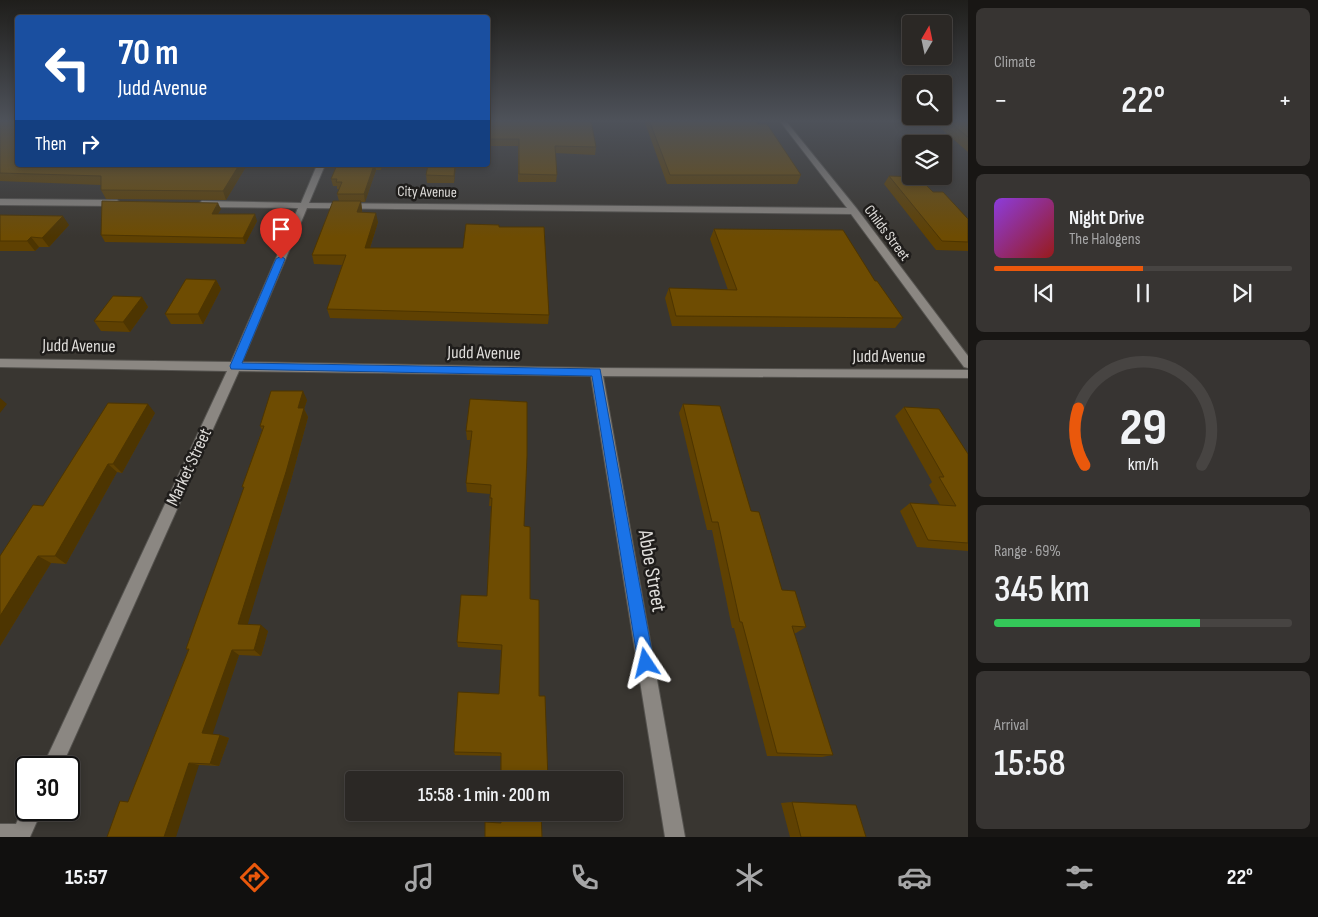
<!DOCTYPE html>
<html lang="en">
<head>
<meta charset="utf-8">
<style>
  :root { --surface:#2b2825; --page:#373432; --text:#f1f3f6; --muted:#a6a6a7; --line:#474442; --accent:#ea580c }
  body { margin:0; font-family:"Sofia Sans Condensed",sans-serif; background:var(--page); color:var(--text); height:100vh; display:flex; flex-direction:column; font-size:19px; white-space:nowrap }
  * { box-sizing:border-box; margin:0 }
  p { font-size:16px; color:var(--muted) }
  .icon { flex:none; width:28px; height:28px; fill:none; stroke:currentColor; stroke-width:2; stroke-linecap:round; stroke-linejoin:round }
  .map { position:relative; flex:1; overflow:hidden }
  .details { display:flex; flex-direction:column; gap:8px; padding:8px; background:#181614; width:350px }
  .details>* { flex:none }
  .banner { position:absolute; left:15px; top:15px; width:475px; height:152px; border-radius:5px; box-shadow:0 2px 8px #0003,0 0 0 1px var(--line); background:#1a4fa0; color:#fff; overflow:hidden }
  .needle { width:32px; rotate:9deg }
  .tools { position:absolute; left:902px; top:15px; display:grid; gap:10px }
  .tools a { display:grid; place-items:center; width:50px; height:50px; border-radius:5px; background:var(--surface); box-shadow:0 2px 8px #0003,0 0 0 1px var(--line); font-size:25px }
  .speed { position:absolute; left:15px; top:756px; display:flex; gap:10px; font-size:25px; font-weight:700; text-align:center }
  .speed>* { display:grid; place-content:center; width:65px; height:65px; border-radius:50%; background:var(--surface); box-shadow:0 2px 8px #0003,0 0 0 1px var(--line); line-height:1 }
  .speed .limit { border:2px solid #111; border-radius:8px; background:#fff; color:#111 }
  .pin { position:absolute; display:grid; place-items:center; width:42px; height:42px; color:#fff; margin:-51px -21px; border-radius:50% 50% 50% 0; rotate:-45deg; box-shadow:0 0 5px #0007 }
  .pin .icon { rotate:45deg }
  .me { position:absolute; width:55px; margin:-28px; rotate:350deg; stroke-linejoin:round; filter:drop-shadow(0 0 4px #0008) }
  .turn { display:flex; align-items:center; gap:18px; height:105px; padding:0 20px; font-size:22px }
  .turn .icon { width:65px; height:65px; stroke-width:2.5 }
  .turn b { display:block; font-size:35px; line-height:42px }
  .then { display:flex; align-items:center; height:48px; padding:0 20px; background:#0003; gap:10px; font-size:19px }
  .big { font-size:38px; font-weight:600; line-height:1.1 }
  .details .tile { flex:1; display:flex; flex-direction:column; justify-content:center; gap:8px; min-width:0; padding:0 18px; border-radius:8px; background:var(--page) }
  .details .dial { align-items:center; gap:0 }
  .dial svg { height:130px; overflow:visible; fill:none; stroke:var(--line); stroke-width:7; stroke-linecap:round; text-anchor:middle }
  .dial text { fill:var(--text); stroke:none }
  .song { display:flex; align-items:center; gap:15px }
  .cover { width:60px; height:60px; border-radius:8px; background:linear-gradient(135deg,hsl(270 70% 55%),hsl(0 70% 35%)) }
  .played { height:5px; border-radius:2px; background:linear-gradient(90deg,var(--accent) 50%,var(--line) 50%) }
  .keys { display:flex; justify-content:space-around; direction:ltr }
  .heat { display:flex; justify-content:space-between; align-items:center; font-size:28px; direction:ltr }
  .charge { height:8px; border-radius:4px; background:linear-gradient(90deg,#34c759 69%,var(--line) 0) }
  .trip { position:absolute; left:345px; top:771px; width:278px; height:50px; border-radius:5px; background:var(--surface); box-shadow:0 2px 8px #0003,0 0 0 1px var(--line); font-weight:600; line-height:50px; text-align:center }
  .tab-bar { display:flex; height:80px; justify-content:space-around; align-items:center; background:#11100f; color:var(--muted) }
  .tab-bar .icon { width:35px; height:35px }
  .tab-bar .current { color:var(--accent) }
  .tab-bar b { font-size:22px; color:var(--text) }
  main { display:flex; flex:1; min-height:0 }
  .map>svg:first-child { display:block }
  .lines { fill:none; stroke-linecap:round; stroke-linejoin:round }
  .minor-casing { stroke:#55534f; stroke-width:2 }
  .minor { fill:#8b8782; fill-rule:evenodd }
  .wall { fill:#5f4102 }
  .shaded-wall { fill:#4d3501 }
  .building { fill:#6e4c02; stroke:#4d3501 }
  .route { fill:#1a73e8; stroke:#114b97 }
  .labels { text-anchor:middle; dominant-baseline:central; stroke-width:5; stroke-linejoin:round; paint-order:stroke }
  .far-street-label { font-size:15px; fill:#dfddda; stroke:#1f1d1b }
  .street-label { font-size:18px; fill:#dfddda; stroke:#1f1d1b }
  .near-street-label { font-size:21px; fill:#dfddda; stroke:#1f1d1b }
</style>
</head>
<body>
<main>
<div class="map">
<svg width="968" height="837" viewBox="0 0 968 837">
  <rect width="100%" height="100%" fill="#393631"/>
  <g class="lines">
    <defs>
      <path id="minor" d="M779 120H785L857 209 968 356V368L964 367 851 214 307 208 242 362 596 368 968 370V378L603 376 685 837H665L591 376 239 371 61 768H42L227 371 0 367V359L231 362 298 208 202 207 198 204 202 201 301 203 317 165H325L309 203 847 208Z
        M0 199 117 200 121 203 117 206 0 205Z
        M26 802V810H42L30 837H0V824H16Z"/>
    </defs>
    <!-- minor casing -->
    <use href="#minor" class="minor-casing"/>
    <!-- minor -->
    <use href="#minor" class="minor"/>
  </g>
  <!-- wall -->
  <path class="wall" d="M0 120 247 165 226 200 106 199 101 190V185L0 181Z
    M488 120 596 147 595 155 555 153 557 175 556 182H518V146H488Z
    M644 120H756L758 124 801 175 797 184H667Z
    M931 120H968V152Z
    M337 165H382L381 170H376L365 202H361L362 210V212L378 222 370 248H463L499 227 549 315 548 324 330 318 327 309 342 265 314 264 312 255 339 201 337 194 339 189H337V186H333L331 179Z
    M428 165H456L454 183H427L426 175Z
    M889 176 933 192 968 219V251L936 250 884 184Z
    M221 209 218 214 257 221 245 244 105 242 101 235Z
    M0 215 69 225 49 247H39L35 251H0Z
    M714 229 875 281 903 318 895 328 672 326 665 298 669 288 728 290 710 239Z
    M216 280 221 289 203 324H171L165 314Z
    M142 297 148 307 130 332 101 331 94 321Z
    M470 399 524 526 530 599 548 780H500L501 756 455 755 454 752 499 694 501 650 458 647 457 642 487 596 491 506H489L490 494 467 492 466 483 471 440H467L466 431Z
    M307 400 304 409 308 417 291 480 247 625 268 631 261 656 239 655 212 734 220 735 229 738 219 766 199 765 128 802 188 650 186 649 244 488 242 487 262 430 260 426Z
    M683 404 751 511 782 590 806 627 796 633H794L833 755 822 757 767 756 734 628H732L712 530H707L679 413Z
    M904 407 968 454V551L917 547 900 511 910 503 940 505 929 485 932 482 895 416Z
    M155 413 122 473 117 472 66 564 51 563 0 646V556L43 506Z
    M792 802 866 837H790L781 803Z"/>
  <!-- shaded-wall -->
  <path class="shaded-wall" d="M239 165H247L226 200 223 191Z
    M374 165H375L376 170 365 202 364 194Z
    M455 165H456L454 183V176Z
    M361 201 362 210 359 221 357 212Z
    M218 203 221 209 214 220 212 214Z
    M376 213 378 222 367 257 365 248Z
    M255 214 257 221 245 244 243 238Z
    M63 216 69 225 49 247 42 238Z
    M31 237 39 247 35 251 27 241Z
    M216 280 221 289 203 324 198 314Z
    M142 297 148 307 130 332 123 322Z
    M303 391 307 400 304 409 308 417 291 480 246 630 238 624Z
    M0 398 7 404 0 413Z
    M148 404 155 413 122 473 113 464Z
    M108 464 117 472 66 564 55 556Z
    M38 556 51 563 0 646V616Z
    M261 625 268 631 261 656 254 650Z
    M232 650 239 655 212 736 202 733Z
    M220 735 229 738 219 766 210 764Z
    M189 763 199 765 176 837H164Z"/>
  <!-- building -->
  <path class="building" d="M0 120H18V165H239L223 191 101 190V176L0 173Z
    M488 120H591L596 147 555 146 557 175 519 174V139H488Z
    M649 120H756L758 124H767L801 175H670Z
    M947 120H968V137Z
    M337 165H374L364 194H337L342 182H336L337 179H331Z
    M428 165H455L454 176 426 175Z
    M889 176 918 177 933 192H943L968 219V242L942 241Z
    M102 201 218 203 212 214H255L243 238 101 235Z
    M333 201H361L357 212 376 213 365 248H463L466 224 499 225V227H544L549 315 327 309 346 255H312Z
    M0 215 63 216 42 238 31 237 27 241H0Z
    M714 229 843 230 875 281H877L903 318 676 316 669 288 737 290Z
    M186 279 216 280 198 314H165Z
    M113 296 142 297 123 322 94 321Z
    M271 391H303L298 408H304L286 472 238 624 261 625 254 650H232L202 733 220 735 210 764 189 763 164 837H107L120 801 128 802 189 649H186L244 487H242L264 426H260Z
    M470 399 527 402V456L524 526 530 527V599L539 600V696H545L548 780H501V753L454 752 458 692 499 694 502 645 457 642 461 595 487 596 492 498H490L491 485 466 483 472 431H466Z
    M108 403 148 404 113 464H108L55 556H38L0 616V556L33 505 43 506Z
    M683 404 720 406 751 511 759 512 782 590 795 591 806 627 792 626 833 755 777 753 742 622H740L718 522H712Z
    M904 407 939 409 968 454V543L928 540 910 503 956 506 939 477H944Z
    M792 802 856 805 866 837H801Z
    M501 812H541L542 837H485V822L501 823Z"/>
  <!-- sky -->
  <linearGradient id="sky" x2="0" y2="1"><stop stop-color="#1f1e1b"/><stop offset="0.51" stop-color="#4e525a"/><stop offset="1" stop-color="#4e525a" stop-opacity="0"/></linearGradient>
  <rect width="968" height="237" fill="url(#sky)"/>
  <!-- route -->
  <path class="route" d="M281 256 285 259 242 363 600 369 654 663 651 668 646 670 640 668 638 663 592 376 231 369 230 366 276 259Z"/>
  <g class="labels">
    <!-- far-street labels -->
    <g class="far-street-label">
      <text transform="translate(427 192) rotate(1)">City Avenue</text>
      <text transform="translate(887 233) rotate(53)">Childs Street</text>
    </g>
    <!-- street labels -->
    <g class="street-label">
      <text transform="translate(79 346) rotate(1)">Judd Avenue</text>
      <text transform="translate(484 353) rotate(1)">Judd Avenue</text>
      <text x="889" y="356">Judd Avenue</text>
      <text transform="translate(189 467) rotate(-65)">Market Street</text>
    </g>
    <!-- near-street labels -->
    <g class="near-street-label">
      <text transform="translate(652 571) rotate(80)">Abbe Street</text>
    </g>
  </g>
</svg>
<div class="tools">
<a><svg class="needle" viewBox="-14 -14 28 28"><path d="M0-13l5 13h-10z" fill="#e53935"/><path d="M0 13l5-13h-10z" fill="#a6a6a7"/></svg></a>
<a><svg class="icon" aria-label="search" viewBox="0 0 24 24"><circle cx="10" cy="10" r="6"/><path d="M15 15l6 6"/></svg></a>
<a><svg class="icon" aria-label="layers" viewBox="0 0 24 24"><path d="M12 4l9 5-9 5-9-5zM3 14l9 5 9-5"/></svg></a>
</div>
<div class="speed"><div class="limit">30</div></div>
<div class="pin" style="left:281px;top:259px;background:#d93025"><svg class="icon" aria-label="arrive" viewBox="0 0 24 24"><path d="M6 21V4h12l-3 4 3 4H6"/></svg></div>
<svg class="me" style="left:646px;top:663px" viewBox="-20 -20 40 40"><path d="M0-17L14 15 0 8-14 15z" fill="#1a73e8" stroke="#fff" stroke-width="4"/></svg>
<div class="trip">15:58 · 1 min · 200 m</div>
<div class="banner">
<div class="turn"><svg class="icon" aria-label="left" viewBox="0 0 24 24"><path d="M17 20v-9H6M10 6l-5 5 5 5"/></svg><div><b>70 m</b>Judd Avenue</div></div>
<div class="then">Then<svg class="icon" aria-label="right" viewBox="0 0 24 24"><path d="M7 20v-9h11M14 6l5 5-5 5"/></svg></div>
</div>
</div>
<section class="details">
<div class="tile"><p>Climate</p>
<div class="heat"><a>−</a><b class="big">22°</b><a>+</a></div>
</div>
<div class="tile">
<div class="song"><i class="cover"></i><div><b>Night Drive</b><p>The Halogens</p></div></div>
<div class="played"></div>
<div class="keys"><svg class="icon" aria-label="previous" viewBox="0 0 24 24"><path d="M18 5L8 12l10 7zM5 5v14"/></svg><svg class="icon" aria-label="pause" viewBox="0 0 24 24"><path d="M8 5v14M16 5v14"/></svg><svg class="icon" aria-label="next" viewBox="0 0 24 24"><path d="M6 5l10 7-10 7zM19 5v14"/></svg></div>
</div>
<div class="tile dial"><svg viewBox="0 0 100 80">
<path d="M14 69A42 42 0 1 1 86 69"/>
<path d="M14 69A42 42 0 0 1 10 34" stroke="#ea580c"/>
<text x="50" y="56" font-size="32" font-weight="700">29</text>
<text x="50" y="72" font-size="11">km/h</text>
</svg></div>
<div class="tile"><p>Range · 69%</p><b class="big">345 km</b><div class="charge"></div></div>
<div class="tile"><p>Arrival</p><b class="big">15:58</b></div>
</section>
</main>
<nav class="tab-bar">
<b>15:57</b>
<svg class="icon current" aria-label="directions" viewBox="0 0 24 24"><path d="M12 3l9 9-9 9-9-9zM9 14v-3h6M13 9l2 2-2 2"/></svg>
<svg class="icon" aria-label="music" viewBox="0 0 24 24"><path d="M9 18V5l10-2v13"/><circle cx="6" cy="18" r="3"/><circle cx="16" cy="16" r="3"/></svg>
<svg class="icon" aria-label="phone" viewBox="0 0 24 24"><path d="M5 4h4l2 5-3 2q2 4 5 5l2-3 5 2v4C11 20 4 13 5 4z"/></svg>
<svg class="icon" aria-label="climate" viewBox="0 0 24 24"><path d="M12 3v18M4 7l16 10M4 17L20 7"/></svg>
<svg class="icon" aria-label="car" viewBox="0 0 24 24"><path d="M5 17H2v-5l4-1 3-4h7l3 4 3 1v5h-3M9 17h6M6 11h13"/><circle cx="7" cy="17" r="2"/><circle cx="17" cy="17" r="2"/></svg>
<svg class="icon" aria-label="filters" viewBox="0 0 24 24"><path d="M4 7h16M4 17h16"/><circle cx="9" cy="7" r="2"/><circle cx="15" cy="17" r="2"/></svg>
<b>22°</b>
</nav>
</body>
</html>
